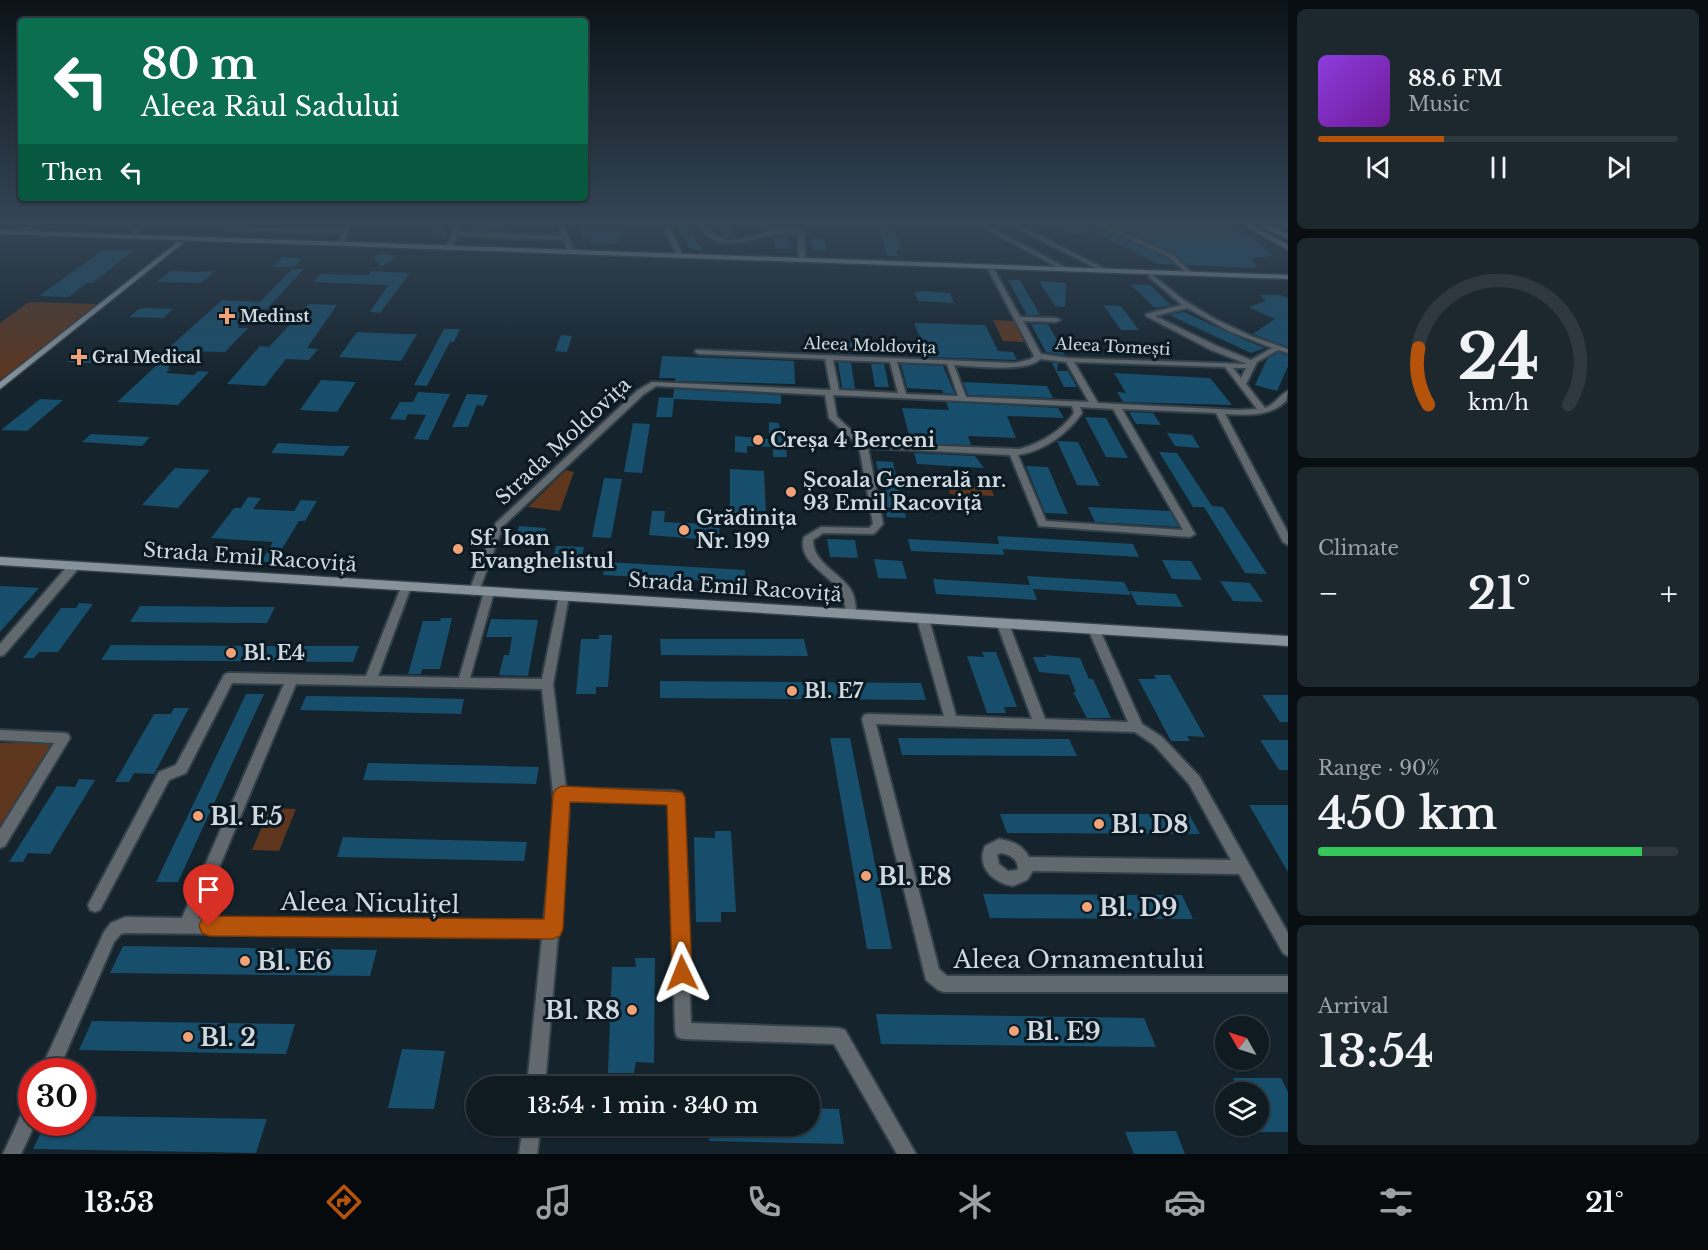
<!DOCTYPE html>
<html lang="en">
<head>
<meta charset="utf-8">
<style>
  :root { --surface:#0f1a21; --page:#1d272e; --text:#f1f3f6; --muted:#9ba1a5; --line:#2f383f; --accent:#b45309 }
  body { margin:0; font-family:"Libre Baskerville",serif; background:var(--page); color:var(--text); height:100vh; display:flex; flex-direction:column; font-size:22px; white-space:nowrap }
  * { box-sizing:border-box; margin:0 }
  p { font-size:20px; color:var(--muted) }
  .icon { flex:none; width:33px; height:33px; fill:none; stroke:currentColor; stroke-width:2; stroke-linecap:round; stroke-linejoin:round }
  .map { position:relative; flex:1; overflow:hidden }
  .details { display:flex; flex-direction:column; gap:9px; padding:9px; background:#080e12; width:420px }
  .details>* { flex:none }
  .top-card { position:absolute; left:18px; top:18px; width:570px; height:183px; border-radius:6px; box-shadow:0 2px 4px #0004,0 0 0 2px var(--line); background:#0b6e4f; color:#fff; overflow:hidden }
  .needle { width:39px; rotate:309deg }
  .controls { position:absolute; left:1215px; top:1016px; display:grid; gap:12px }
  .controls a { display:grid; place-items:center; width:54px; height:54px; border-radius:50%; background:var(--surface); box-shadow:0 2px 4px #0004,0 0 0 2px var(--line); font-size:30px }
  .speed { position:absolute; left:18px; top:1058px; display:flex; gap:12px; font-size:30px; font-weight:700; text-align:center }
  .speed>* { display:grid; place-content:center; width:78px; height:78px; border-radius:50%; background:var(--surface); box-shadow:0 2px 4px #0004,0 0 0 2px var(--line); line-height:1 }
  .speed .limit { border:9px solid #d22; background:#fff; color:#111 }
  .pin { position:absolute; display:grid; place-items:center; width:51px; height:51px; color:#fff; margin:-62px -26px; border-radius:50% 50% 50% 0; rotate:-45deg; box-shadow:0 0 6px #0007 }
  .pin .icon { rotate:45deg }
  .me { position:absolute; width:66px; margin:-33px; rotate:358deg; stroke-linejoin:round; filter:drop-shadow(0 0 4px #0008) }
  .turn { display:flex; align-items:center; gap:21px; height:126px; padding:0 24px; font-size:27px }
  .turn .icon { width:78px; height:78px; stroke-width:2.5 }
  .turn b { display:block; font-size:42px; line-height:51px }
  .then { display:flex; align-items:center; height:57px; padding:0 24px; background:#0003; gap:12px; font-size:22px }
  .big { font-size:45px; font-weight:600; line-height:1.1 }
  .details .widget { flex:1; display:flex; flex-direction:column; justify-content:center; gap:9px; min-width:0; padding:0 21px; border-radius:9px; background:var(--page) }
  .details .dial { align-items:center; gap:0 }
  .dial svg { height:156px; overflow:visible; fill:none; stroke:var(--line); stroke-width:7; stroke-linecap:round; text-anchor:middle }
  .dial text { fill:var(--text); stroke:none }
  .song { display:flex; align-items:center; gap:18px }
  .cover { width:72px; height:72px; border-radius:9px; background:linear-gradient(135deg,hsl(270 70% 55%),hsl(280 70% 35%)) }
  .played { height:6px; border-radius:3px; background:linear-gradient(90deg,var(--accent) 35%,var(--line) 35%) }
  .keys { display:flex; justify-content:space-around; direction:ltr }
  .heat { display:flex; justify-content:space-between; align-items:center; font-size:33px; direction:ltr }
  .charge { height:9px; border-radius:4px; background:linear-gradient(90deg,#34c759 90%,var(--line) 0) }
  .trip { position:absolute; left:466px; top:1076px; width:354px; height:60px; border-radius:30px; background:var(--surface); box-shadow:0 2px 4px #0004,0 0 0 2px var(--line); font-weight:600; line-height:60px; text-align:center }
  .menu { display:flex; height:96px; justify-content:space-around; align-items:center; background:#060a0d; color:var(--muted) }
  .menu .icon { width:42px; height:42px }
  .menu .on { color:var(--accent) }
  .menu b { font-size:27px; color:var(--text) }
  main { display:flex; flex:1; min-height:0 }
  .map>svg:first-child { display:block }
  .green { fill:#5e361e }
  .building { fill:#174e6c }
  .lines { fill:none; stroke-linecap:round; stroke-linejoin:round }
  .street-casing { stroke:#324049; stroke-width:4 }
  .secondary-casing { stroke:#324049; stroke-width:3 }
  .street { fill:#62696e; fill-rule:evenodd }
  .secondary { fill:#87939b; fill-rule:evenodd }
  .route { fill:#b45309; stroke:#753606; stroke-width:1.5 }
  .poi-dot { fill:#f0a378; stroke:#0b1922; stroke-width:2 }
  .labels { text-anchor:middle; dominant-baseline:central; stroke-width:6; stroke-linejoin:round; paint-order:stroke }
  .far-poi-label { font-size:16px; font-weight:bold; fill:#cfd9df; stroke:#0b1922; text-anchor:start }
  .far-street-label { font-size:16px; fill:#cfd9df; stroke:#0b1922 }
  .poi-label { font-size:20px; font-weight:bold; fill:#cfd9df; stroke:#0b1922; text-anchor:start }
  .street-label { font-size:20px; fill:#cfd9df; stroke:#0b1922 }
  .near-poi-label { font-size:24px; font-weight:bold; fill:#cfd9df; stroke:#0b1922; text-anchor:start }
  .near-street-label { font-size:24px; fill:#cfd9df; stroke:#0b1922 }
</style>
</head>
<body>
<main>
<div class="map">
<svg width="1288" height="1154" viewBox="0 0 1288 1154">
  <rect width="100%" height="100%" fill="#14232c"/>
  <!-- green -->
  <path class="green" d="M29 302 99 304 0 383V323Z
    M993 320 1014 321 1024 342 1003 341Z
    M566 470 574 472 560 511 528 507Z
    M947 483 990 485 994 496 950 494Z
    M56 742 0 832V743Z
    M270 808 296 809 279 851 252 850Z"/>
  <!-- building -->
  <path class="building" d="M470 222H510L511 232 471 230Z
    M674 222H686L703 252 689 248Z
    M714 222H725L736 237H724Z
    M877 222H892L902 250H896L898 256H887Z
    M1145 222H1182L1200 227 1222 222 1256 240 1272 256 1251 258 1257 267 1252 268 1187 265 1174 253 1116 227Z
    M1080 223 1098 231 1104 230 1168 259 1173 264H1158L1093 232 1075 235 1057 227Z
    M445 226 446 238 432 239V227Z
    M579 228 621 229 617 243 605 245 589 244 591 239 582 238Z
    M788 236 790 249 775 248 774 237Z
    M810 238 825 239 827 251 812 250Z
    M103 250H135L92 283H87L68 297 39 296Z
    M383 252 396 257 381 267 373 257Z
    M282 257 298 258 302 259 294 267H273Z
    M292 269H304L267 309 256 308 237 328H248L225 352 185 351 167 369H170L166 373 194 375 198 371 209 372 178 405 117 402 169 354H162L222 300 260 302Z
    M170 271 197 272 215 271 201 283 157 282Z
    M371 271 410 273 380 313 370 312 388 285 313 282 320 274 369 275Z
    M1008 280H1020L1040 315H1027Z
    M1039 281 1066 283 1065 307 1055 306Z
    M1130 284 1150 285 1171 305 1155 308Z
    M924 291 950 293 954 303 918 301 915 292Z
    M1260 295H1281L1288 298V347L1253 334 1275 319 1248 307 1266 301Z
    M309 304 337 305 307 348 318 349 309 360 286 359 265 386 227 384 260 346 269 347Z
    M1103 305 1121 306 1139 330H1121Z
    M139 309 146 308 173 309 163 318 129 317Z
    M1184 312 1245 340 1265 348 1251 353 1169 315Z
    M914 323 985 325 998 351 1013 352 1017 360 928 357Z
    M1031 324H1048L1065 355 1046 352Z
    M444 329H460L454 342H450L427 386 414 385Z
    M357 332 401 334H417L401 361 339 357Z
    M561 335 572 336 567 352 555 351Z
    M828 342 900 344 903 353H837L830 351Z
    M1278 352 1288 355V366L1277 391 1255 385 1267 359Z
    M78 353 122 355 111 364 67 362Z
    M662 356 794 361 795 384 675 381V378H659Z
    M838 362 851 363 855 389 842 388Z
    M1052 363H1058L1057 371H1068L1077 387H1064Z
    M871 364H884L889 387H875Z
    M901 364 943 366 955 394 943 393 942 390 907 388Z
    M1114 373 1210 378 1232 405 1123 402 1117 392 1126 393Z
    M321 380 356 382 337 412 300 410Z
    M963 382 1047 386 1053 398 968 395Z
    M674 389 781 395V404L674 399 672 417H656L659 397 673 398Z
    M418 392 450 394 428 440 414 439 426 415 408 414 405 420 390 419 400 402H413Z
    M467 394 488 395 483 406 477 405 468 427H452Z
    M40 399 63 400 27 431 1 430Z
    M946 402 1058 408 1064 418 1007 416 1016 438 968 436 971 445 911 443 902 408 949 410Z
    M1129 412 1153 413 1161 425 1136 424Z
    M1085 417 1106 418 1128 458 1106 457Z
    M769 422 779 423 780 432H785L787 457H773V447L747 446V453L735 452V436L769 439Z
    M633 423 650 424 642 473 624 472Z
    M1167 433 1192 435 1200 448 1175 446Z
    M91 434 150 437 142 446 82 442Z
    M1057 441 1078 442 1100 486 1077 485Z
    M278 443 333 446H350L343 456 271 453Z
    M1159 452 1177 453 1212 506 1223 507 1267 574 1245 573 1204 507H1193Z
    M914 453 975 456 984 468 917 464Z
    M876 461 893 462 906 518 887 517Z
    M1026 466 1048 467 1068 514 1045 513Z
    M175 468 210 470 178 508 142 505Z
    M730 469 764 471 766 515 730 513Z
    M604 478 622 479 611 538 592 537Z
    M248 497 261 498 253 509 294 511 301 500 317 501 305 521H299L274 562H261L273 542 211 538 234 508H241Z
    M1088 507 1170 511 1179 527 1095 522Z
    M652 511H665L664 522 705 524 706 514H720L719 538H710V540L649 535Z
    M519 526 546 528 541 545 514 543Z
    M997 536 1133 544 1139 557 1003 549 1004 555 911 551 908 539 999 544Z
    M827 539 855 540 858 558 830 557Z
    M556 546 584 547 580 565 552 564Z
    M874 559 902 561 907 579 878 578Z
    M1162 560 1191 561 1202 580 1172 579Z
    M606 562 745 570V583L603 575Z
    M1027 576 1124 582 1131 595 1033 589 1037 600 936 594 933 579 1030 585Z
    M1220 581 1250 583 1263 602 1233 601Z
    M0 586 39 588 0 632Z
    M1130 591 1176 594 1183 607 1137 605Z
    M79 603 93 604 58 652H39L34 658H23L61 608H76Z
    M140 606 251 607H275L267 623 130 622Z
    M441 618H452L440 669H422L421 674H408L423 621H440Z
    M491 619 538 620 528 676 499 675 504 655H509L512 637H486Z
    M599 635H612L608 687H596V694H576L581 639H599Z
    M660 639H804L808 656 661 655Z
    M111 645 273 646H359L353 662 101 660Z
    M982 652H996L1017 707H1004L1006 713H987L967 656 984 657Z
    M1045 655 1080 658 1089 679H1093L1111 718H1087L1073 692H1076L1069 675 1039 672 1033 657H1046Z
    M1154 675H1170L1205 737 1187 736 1190 741H1171L1138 679H1156Z
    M660 681 921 683 926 700 660 698Z
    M246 694H264L178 882H156Z
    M1262 695H1288V722H1280Z
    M306 696 386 697 464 699 461 714 300 710Z
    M174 708H189L154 774 134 773 129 782H115L154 714H171Z
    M830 738H850L892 949H867Z
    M898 738 1069 739 1077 756 902 755Z
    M1260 740H1288V770H1279Z
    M368 763 539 767 536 784 363 780Z
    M79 779 95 780 50 854 28 853 23 862H9L57 786 75 787Z
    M1249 805H1288V872Z
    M1000 814H1189L1200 834 1007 833Z
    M715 831H731L736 912H721V922H696L694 837 715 838Z
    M343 837 368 838 527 842 524 861 337 857Z
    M983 894 1182 895 1193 919 990 918Z
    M123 946 377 950 370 976 110 973Z
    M635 958H655L654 1063 636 1062 634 1073H608L612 967H636Z
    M876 1014 1144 1018 1156 1047 881 1044Z
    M92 1021 295 1024 286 1054 79 1050Z
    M402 1049 445 1051 434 1109 388 1108Z
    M1233 1078H1281L1288 1092V1132H1258V1092H1239Z
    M810 1108 839 1109 844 1144 709 1141V1125H810Z
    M82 1116 267 1119 256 1153 33 1149 46 1122H82Z
    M1176 1131 1185 1154H1134L1125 1132Z"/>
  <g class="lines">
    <defs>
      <path id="street" d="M33 222H39L19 234 14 233Z
        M142 222H148L132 238H128V236Z
        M345 222H351L344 244 341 246 338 244 342 233 228 230 225 228 228 226 343 229Z
        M452 222H458L459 232 562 236 556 222H562L574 252 569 253 563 240 458 236 450 249 448 250 445 248 453 234Z
        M661 222H667L683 256 682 257 677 256Z
        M695 222H701C724 251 739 238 770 232L762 222H768L776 231 797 230 791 222H841L838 224 800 226 804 231 805 260 802 262 799 260 798 233C787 234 776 234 765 236 733 243 718 253 695 222Z
        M973 222H980L1068 269 1063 270Z
        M1005 222H1012L1107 270 1102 271Z
        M1092 222H1099L1173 255 1193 274 1188 275 1169 257Z
        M1195 222H1202L1204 223 1201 225Z
        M1288 223V227L1272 231 1269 229Z
        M992 269 995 271 1020 317 1056 318 1060 320 1056 322 1023 321 1041 354 1069 358 1247 364 1211 350 1146 316V314L1182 305 1149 277V275L1151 274 1185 301 1217 320 1251 336 1288 349V353L1278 350 1257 362 1246 384 1265 408C1276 404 1279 395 1288 391L1286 401C1270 417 1246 415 1225 414L1288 533V545L1283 542 1216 413 1122 409 1195 534 1190 537 1039 526 1010 455 868 448 883 524 875 533 872 534 823 533 813 540C813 564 840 572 851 590 855 597 856 606 856 614L855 617H847L846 614C845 608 845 601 842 595 833 575 796 563 804 537L821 527 869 528 873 524 859 446 829 418 825 395 656 386 644 394 503 526 479 591 474 595 470 594 469 591 496 523 638 390 652 382 831 390 825 359 699 354 695 352 696 350 1015 363 1031 359 1034 356 989 271ZM1187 308 1229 331 1272 348 1251 360 1217 346 1155 316ZM1040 359 1066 362 1089 402 966 397 954 365C973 366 1028 373 1040 359ZM833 360 890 362 898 393 839 390ZM897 362 947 364 958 396 906 394ZM1074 362 1225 367 1257 409 1237 410 1098 403ZM1233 368H1246L1241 378ZM833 395 1072 406 1074 413C1061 431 1041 443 1020 449L865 443 837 417ZM1080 407 1113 409 1183 530 1046 521 1018 455C1044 451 1067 434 1082 413Z
        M74 562 79 566 78 569 4 655 0 656V644L70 563Z
        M406 583 411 587 378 676 459 678 484 592 489 588 494 592 470 678 542 679 559 596 564 592 568 593 569 596 553 684 566 788 676 791 681 793 683 797 691 1023 839 1028 845 1030 916 1154H897L834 1044 683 1039 677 1037 675 1031 669 803 567 800 569 811 559 925 561 929 558 935 545 1086H527L542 937 125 933 121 934 114 942 58 1071H40L104 932 111 923 125 917 182 918 284 684 232 683 186 773 169 780 100 910 95 912 90 910 88 905 159 772 176 765 224 675 228 673 366 676 401 587ZM296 684 542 689 555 811 544 921 198 918Z
        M923 615 927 616 929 619 956 716 1032 719 997 624 999 621H1007L1009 624 1045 719 1128 722 1088 629 1090 626H1098L1142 724 1162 737 1199 776 1288 933V956L1283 953 1239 874 1033 871 1027 880 1013 886C993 883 976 867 985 846L999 839C1012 841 1023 845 1029 857L1231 860 1189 784 1154 745 1135 732 876 724 939 969 947 976H1288V992H944L938 990 926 980 862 719 864 715 868 714 944 716 917 619 919 616ZM1000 853C1009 854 1017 858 1018 868L1017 870 1008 871 999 864 997 855Z
        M0 730 64 733 68 734 70 738 5 846 0 848V829L54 743 0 740Z
        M32 1101V1122H36L21 1154H3L26 1104Z
        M523 1125H541L537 1154H519Z"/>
      <path id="secondary" d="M1239 222H1246L1288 245V250Z
        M1263 225H1267L1288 234V239L1263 227Z
        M0 230 1288 275V279L0 234Z
        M178 242 183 243 0 389V382Z
        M0 557 1288 636V646L0 565Z"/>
    </defs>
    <!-- street casing -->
    <use href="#street" class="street-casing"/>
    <!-- secondary casing -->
    <use href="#secondary" class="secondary-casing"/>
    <!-- street -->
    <use href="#street" class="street"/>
    <!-- secondary -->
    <use href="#secondary" class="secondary"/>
  </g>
  <!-- sky -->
  <linearGradient id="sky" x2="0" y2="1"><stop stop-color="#0b1318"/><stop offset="0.58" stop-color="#344556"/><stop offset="1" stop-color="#344556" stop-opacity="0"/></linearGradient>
  <rect width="1288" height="383" fill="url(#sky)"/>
  <!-- route -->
  <path class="route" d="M562 786 682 792 685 797 692 973 689 980 682 983 675 980 672 973 667 805 570 802 563 929 560 936 553 939 209 936 202 933 199 926 202 919 209 916 544 919 553 794 556 789Z"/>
  <!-- markers -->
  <g class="poi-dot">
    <path d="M224 307h6v6h6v6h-6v6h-6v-6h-6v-6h6z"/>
    <path d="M76 348h6v6h6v6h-6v6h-6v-6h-6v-6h6z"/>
    <circle cx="758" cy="440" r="6"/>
    <circle cx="791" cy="492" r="6"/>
    <circle cx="684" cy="530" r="6"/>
    <circle cx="458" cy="549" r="6"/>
    <circle cx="231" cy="653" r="6"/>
    <circle cx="792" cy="691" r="6"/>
    <circle cx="198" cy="816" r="6"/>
    <circle cx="1099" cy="824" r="6"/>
    <circle cx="866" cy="876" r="6"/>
    <circle cx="1087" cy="907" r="6"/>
    <circle cx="245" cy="961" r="6"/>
    <circle cx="632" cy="1010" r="6"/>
    <circle cx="1014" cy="1031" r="6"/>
    <circle cx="188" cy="1037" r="6"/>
  </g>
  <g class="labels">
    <!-- far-poi labels -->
    <g class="far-poi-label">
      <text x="240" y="316">Medinst</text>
      <text x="92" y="357">Gral Medical</text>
    </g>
    <!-- far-street labels -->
    <g class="far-street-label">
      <text transform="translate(870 345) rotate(2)">Aleea Moldovița</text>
      <text transform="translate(1113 346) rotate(3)">Aleea Tomești</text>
    </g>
    <!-- poi labels -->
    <g class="poi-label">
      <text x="770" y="440">Creșa 4 Berceni</text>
      <text x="803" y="480">Școala Generală nr.<tspan x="803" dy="23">93 Emil Racoviță</tspan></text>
      <text x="696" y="518">Grădinița<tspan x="696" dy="23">Nr. 199</tspan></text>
      <text x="470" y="538">Sf. Ioan<tspan x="470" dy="23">Evanghelistul</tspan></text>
      <text x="243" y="653">Bl. E4</text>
      <text x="804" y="691">Bl. E7</text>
    </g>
    <!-- street labels -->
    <g class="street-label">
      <text transform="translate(563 441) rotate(-43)">Strada Moldovița</text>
      <text transform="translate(250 557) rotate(4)">Strada Emil Racoviță</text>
      <text transform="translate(735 587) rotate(4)">Strada Emil Racoviță</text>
    </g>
    <!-- near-poi labels -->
    <g class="near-poi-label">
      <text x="210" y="816">Bl. E5</text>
      <text x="1111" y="824">Bl. D8</text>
      <text x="878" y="876">Bl. E8</text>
      <text x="1099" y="907">Bl. D9</text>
      <text x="257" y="961">Bl. E6</text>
      <text x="620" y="1010" text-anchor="end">Bl. R8</text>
      <text x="1026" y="1031">Bl. E9</text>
      <text x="200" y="1037">Bl. 2</text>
    </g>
    <!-- near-street labels -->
    <g class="near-street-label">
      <text transform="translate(370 903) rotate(1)">Aleea Niculițel</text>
      <text x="1079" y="959">Aleea Ornamentului</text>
    </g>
  </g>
</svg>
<div class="controls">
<a><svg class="needle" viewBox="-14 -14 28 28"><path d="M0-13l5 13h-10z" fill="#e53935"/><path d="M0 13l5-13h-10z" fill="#9ba1a5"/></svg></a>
<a><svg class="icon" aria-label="layers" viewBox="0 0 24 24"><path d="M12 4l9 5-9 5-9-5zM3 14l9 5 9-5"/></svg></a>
</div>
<div class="speed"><div class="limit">30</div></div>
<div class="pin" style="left:209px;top:926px;background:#d93025"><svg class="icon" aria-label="arrive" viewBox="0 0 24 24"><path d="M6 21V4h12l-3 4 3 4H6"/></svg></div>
<svg class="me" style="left:682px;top:973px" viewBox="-20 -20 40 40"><path d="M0-17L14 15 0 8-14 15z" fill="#b45309" stroke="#fff" stroke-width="4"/></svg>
<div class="trip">13:54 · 1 min · 340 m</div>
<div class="top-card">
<div class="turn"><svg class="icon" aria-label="left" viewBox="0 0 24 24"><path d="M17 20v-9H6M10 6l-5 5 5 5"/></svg><div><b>80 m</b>Aleea Râul Sadului</div></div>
<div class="then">Then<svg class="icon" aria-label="left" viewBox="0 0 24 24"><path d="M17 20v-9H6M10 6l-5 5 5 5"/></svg></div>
</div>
</div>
<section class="details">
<div class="widget">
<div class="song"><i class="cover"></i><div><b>88.6 FM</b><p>Music</p></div></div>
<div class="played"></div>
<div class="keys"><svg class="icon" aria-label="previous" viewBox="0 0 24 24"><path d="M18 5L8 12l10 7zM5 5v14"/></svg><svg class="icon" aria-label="pause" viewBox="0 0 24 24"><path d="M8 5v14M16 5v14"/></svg><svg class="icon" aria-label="next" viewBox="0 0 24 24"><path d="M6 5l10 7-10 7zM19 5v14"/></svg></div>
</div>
<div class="widget dial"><svg viewBox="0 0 100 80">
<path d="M14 69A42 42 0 1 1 86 69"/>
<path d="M14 69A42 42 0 0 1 9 40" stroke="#b45309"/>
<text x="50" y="56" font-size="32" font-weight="700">24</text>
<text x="50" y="72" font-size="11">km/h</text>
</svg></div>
<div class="widget"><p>Climate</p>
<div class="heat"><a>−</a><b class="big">21°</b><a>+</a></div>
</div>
<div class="widget"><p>Range · 90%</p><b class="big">450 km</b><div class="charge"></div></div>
<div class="widget"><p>Arrival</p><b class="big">13:54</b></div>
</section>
</main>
<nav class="menu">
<b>13:53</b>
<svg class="icon on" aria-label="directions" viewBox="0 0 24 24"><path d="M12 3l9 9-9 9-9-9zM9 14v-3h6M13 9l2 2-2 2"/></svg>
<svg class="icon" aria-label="music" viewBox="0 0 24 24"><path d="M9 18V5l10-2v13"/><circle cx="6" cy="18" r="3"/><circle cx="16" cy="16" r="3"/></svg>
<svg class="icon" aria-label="phone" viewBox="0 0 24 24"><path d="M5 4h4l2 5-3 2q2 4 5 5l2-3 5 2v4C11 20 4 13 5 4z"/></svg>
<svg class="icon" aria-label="climate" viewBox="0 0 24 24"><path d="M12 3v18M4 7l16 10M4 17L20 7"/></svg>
<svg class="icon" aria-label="car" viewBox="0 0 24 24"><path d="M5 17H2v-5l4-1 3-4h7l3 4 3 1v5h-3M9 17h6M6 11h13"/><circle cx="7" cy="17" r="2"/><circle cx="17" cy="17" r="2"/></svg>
<svg class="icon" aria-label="filters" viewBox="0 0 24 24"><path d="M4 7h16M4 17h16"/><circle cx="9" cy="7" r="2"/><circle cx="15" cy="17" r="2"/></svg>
<b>21°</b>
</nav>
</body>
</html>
